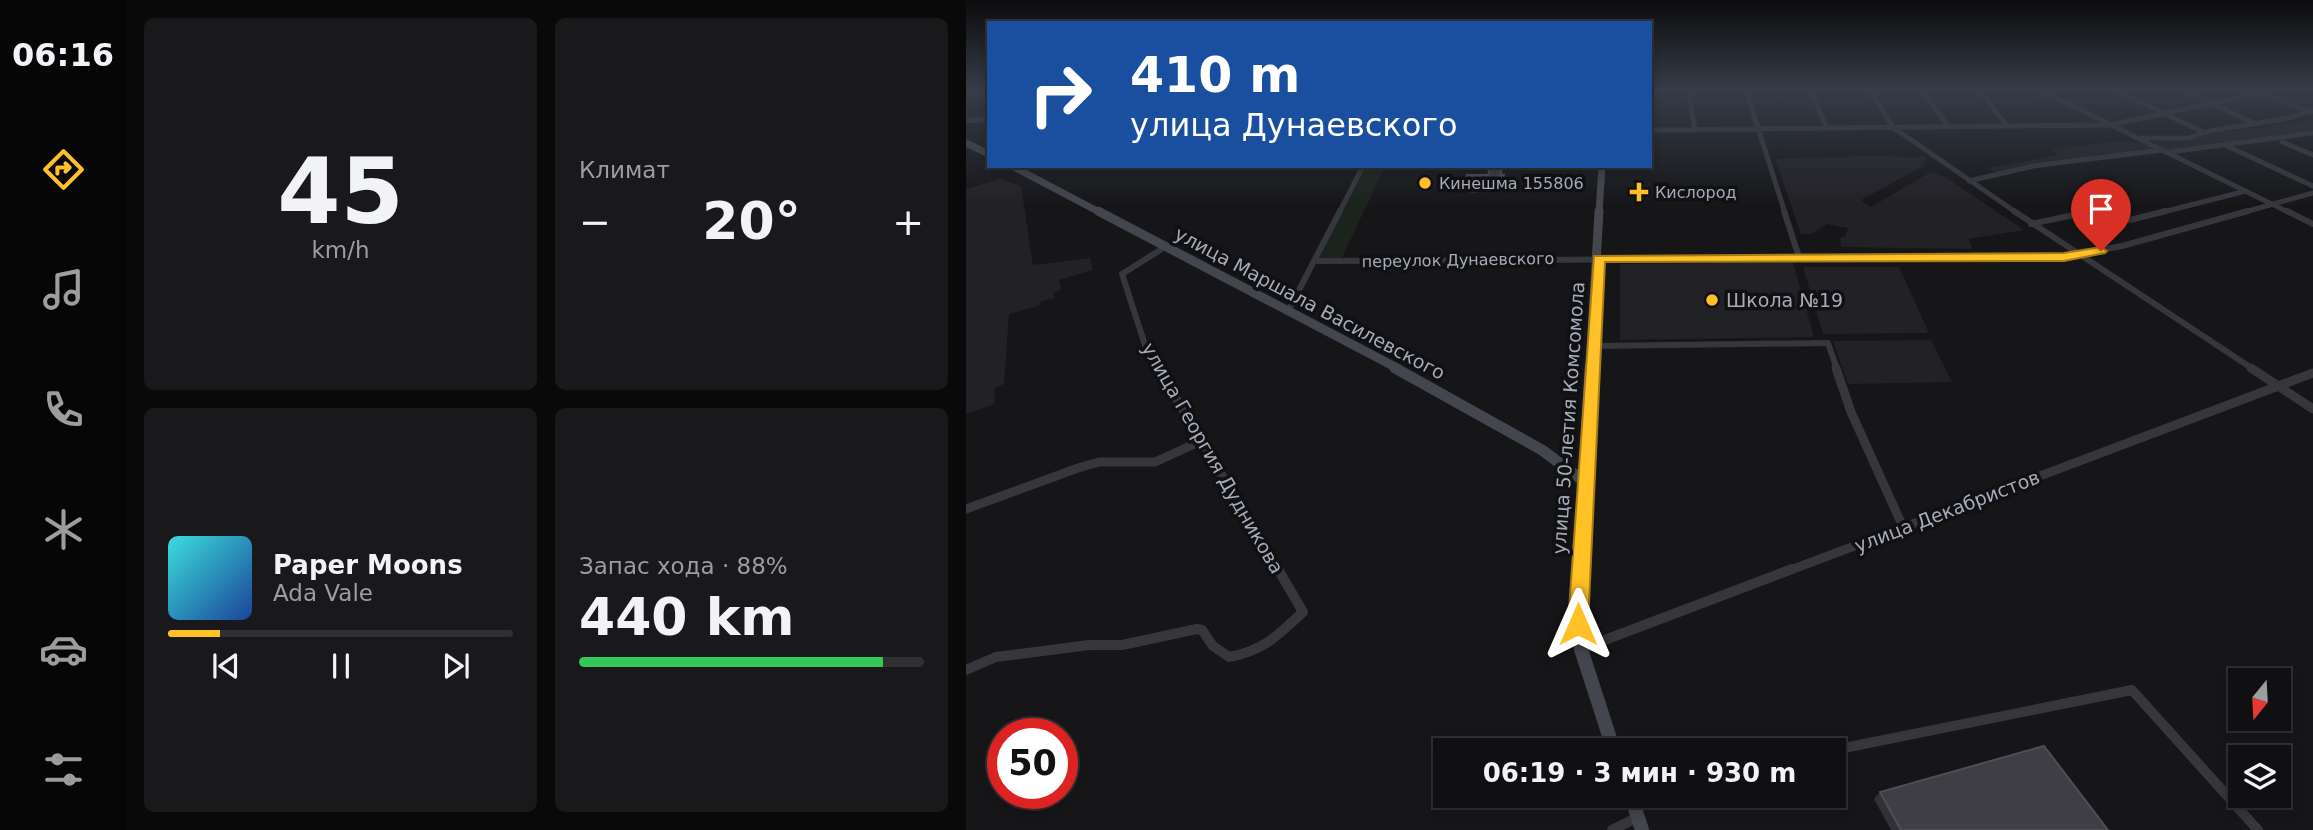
<!DOCTYPE html>
<html lang="ru">
<head>
<meta charset="utf-8">
<style>
  :root { --surface:#101012; --page:#19191b; --text:#f1f3f6; --muted:#9c9d9f; --line:#303032; --accent:#ffc126 }
  body { margin:0; font-family:"DejaVu Sans",sans-serif; background:var(--page); color:var(--text); height:100vh; display:flex; flex-direction:column; font-size:26px; white-space:nowrap }
  * { box-sizing:border-box; margin:0 }
  p { font-size:23px; color:var(--muted) }
  .icon { flex:none; width:38px; height:38px; fill:none; stroke:currentColor; stroke-width:2; stroke-linecap:round; stroke-linejoin:round }
  .map { position:relative; flex:1; overflow:hidden }
  .side { display:flex; flex-direction:column; gap:18px; padding:18px; background:#09090a; width:840px }
  .side>* { flex:none }
  .guide { position:absolute; left:21px; top:21px; width:665px; height:147px; border-radius:0px; box-shadow:0 4px 10px #0003,0 0 0 2px var(--line); background:#1a4fa0; color:#fff; overflow:hidden }
  .needle { width:46px; rotate:198deg }
  .tools { position:absolute; left:1262px; top:668px; display:grid; gap:14px }
  .tools a { display:grid; place-items:center; width:63px; height:63px; border-radius:0px; background:var(--surface); box-shadow:0 4px 10px #0003,0 0 0 2px var(--line); font-size:35px }
  .speed { position:absolute; left:21px; top:718px; display:flex; gap:14px; font-size:35px; font-weight:700; text-align:center }
  .speed>* { display:grid; place-content:center; width:91px; height:91px; border-radius:50%; background:var(--surface); box-shadow:0 4px 10px #0003,0 0 0 2px var(--line); line-height:1 }
  .speed .limit { border:10px solid #d22; background:#fff; color:#111 }
  .pin { position:absolute; display:grid; place-items:center; width:60px; height:60px; color:#fff; margin:-72px -30px; border-radius:50% 50% 50% 0; rotate:-45deg; box-shadow:0 0 7px #0007 }
  .pin .icon { rotate:45deg }
  .me { position:absolute; width:77px; margin:-38px; rotate:0deg; stroke-linejoin:round; filter:drop-shadow(0 0 5px #0008) }
  .turn { display:flex; align-items:center; gap:24px; height:147px; padding:0 28px; font-size:32px }
  .turn .icon { width:91px; height:91px; stroke-width:2.5 }
  .turn b { display:block; font-size:49px; line-height:60px }
  .big { font-size:52px; font-weight:800; line-height:1.1 }
  .side .widget { flex:1; display:flex; flex-direction:column; justify-content:center; gap:10px; min-width:0; padding:0 24px; border-radius:10px; background:var(--page) }
  .side .dial { align-items:center; gap:0 }
  .dial b { font-size:91px; line-height:1 }
  .song { display:flex; align-items:center; gap:21px }
  .cover { width:84px; height:84px; border-radius:10px; background:linear-gradient(135deg,hsl(180 70% 55%),hsl(220 70% 35%)) }
  .played { height:7px; border-radius:4px; background:linear-gradient(90deg,var(--accent) 15%,var(--line) 15%) }
  .keys { display:flex; justify-content:space-around; direction:ltr }
  .heat { display:flex; justify-content:space-between; align-items:center; font-size:38px; direction:ltr }
  .charge { height:10px; border-radius:5px; background:linear-gradient(90deg,#34c759 88%,var(--line) 0) }
  .side .tiles { flex:1; display:grid; gap:18px; grid-template-columns:repeat(2,1fr) }
  .trip { position:absolute; left:467px; top:738px; width:413px; height:70px; border-radius:0px; background:var(--surface); box-shadow:0 4px 10px #0003,0 0 0 2px var(--line); font-weight:800; line-height:70px; text-align:center }
  main { display:flex; flex:1; min-height:0 }
  .menu { display:flex; flex-direction:column; width:126px; justify-content:space-around; align-items:center; background:#060607; color:var(--muted) }
  .menu .icon { width:49px; height:49px }
  .menu .current { color:var(--accent) }
  .menu b { font-size:32px; color:var(--text) }
  .map>svg:first-child { display:block }
  .built { fill:#222125 }
  .green { fill:#1b231d }
  .lines { fill:none; stroke-linecap:round; stroke-linejoin:round }
  .street-far3 { stroke:#36373d; stroke-width:5 }
  .street-far2 { stroke:#36373d; stroke-width:6 }
  .street-far1 { stroke:#36373d; stroke-width:9 }
  .street { stroke:#36373d; stroke-width:10 }
  .secondary-far3 { stroke:#44464d; stroke-width:7 }
  .secondary-far2 { stroke:#44464d; stroke-width:9 }
  .secondary-far1 { stroke:#44464d; stroke-width:11 }
  .secondary { stroke:#44464d; stroke-width:14 }
  .wall { fill:#323136 }
  .shaded-wall { fill:#212124 }
  .building { fill:#3e3e44; stroke:#4e4f56; stroke-width:2 }
  .route { fill:#ffc126; stroke:#a67d19; stroke-width:2 }
  .poi-dot { fill:#ffc126; stroke:#111113; stroke-width:2.5 }
  .labels { text-anchor:middle; dominant-baseline:central; stroke-width:7; stroke-linejoin:round; paint-order:stroke }
  .far-poi-label { font-size:16px; fill:#a6abb9; stroke:#111113; text-anchor:start }
  .far-street-label { font-size:16px; fill:#a6abb9; stroke:#111113 }
  .poi-label { font-size:19px; fill:#a6abb9; stroke:#111113; text-anchor:start }
  .street-label { font-size:19px; fill:#a6abb9; stroke:#111113 }
</style>
</head>
<body>
<main>
<nav class="menu">
<b>06:16</b>
<svg class="icon current" aria-label="directions" viewBox="0 0 24 24"><path d="M12 3l9 9-9 9-9-9zM9 14v-3h6M13 9l2 2-2 2"/></svg>
<svg class="icon" aria-label="music" viewBox="0 0 24 24"><path d="M9 18V5l10-2v13"/><circle cx="6" cy="18" r="3"/><circle cx="16" cy="16" r="3"/></svg>
<svg class="icon" aria-label="phone" viewBox="0 0 24 24"><path d="M5 4h4l2 5-3 2q2 4 5 5l2-3 5 2v4C11 20 4 13 5 4z"/></svg>
<svg class="icon" aria-label="climate" viewBox="0 0 24 24"><path d="M12 3v18M4 7l16 10M4 17L20 7"/></svg>
<svg class="icon" aria-label="car" viewBox="0 0 24 24"><path d="M5 17H2v-5l4-1 3-4h7l3 4 3 1v5h-3M9 17h6M6 11h13"/><circle cx="7" cy="17" r="2"/><circle cx="17" cy="17" r="2"/></svg>
<svg class="icon" aria-label="filters" viewBox="0 0 24 24"><path d="M4 7h16M4 17h16"/><circle cx="9" cy="7" r="2"/><circle cx="15" cy="17" r="2"/></svg>
</nav>
<section class="side">
<div class="tiles">
<div class="widget dial"><b>45</b><p>km/h</p></div>
<div class="widget"><p>Климат</p>
<div class="heat"><a>−</a><b class="big">20°</b><a>+</a></div>
</div>
<div class="widget">
<div class="song"><i class="cover"></i><div><b>Paper Moons</b><p>Ada Vale</p></div></div>
<div class="played"></div>
<div class="keys"><svg class="icon" aria-label="previous" viewBox="0 0 24 24"><path d="M18 5L8 12l10 7zM5 5v14"/></svg><svg class="icon" aria-label="pause" viewBox="0 0 24 24"><path d="M8 5v14M16 5v14"/></svg><svg class="icon" aria-label="next" viewBox="0 0 24 24"><path d="M6 5l10 7-10 7zM19 5v14"/></svg></div>
</div>
<div class="widget"><p>Запас хода · 88%</p><b class="big">440 km</b><div class="charge"></div></div>
</div>
</section>
<div class="map">
<svg width="1347" height="830" viewBox="0 0 1347 830">
  <rect width="100%" height="100%" fill="#161618"/>
  <!-- built -->
  <path class="built" d="M1347 121V131L1202 151 1186 141Z
    M1157 141 1180 144 1188 150 1060 165 1030 173 1022 168 1092 155 1086 149Z
    M899 156 959 157V165L895 200 905 207 965 172 981 178 1058 230 1002 239 1007 249 876 247 874 241 875 237H879L882 228 861 224 846 234H835L809 159Z
    M34 179 55 186 67 265 124 258 127 270 93 280 95 290 87 293 89 298 74 302 75 305 43 314 38 384 28 388 29 404 0 414V189Z
    M827 262 848 337 654 340V264Z
    M837 267H933L963 333 857 334Z
    M965 340 986 382 882 384 867 341Z"/>
  <!-- green -->
  <path class="green" d="M400 166H419L375 260H352Z"/>
  <g class="lines">
    <!-- street-far3 -->
    <path class="street-far3" d="M722 90 729 130
      M780 90 819 213
      M844 90 861 128
      M903 90 928 128 1051 213
      M957 90 982 127
      M1013 90 1041 126
      M1074 90 1324 213
      M1149 90 1237 132
      M1215 90 1290 124
      M1292 91 1345 112
      M0 97 23 92
      M0 121 23 119
      M684 130 1143 125 1295 93
      M1175 138H1222L1243 131 1318 119 1347 111
      M1316 142 1347 155
      M1261 146 1347 186
      M1204 152 1347 133
      M1003 181 1067 166 1196 150
      M373 213 397 166
      M1118 213 1137 209 1146 213
      M1193 213 1280 191
      M1275 213 1347 193"/>
    <!-- street-far2 -->
    <path class="street-far2" d="M818 211 833 257
      M1048 211 1287 369
      M1142 211 1164 220 1200 211
      M1321 211 1347 224
      M1065 224 1127 211
      M352 261 1098 257 1156 246 1282 211
      M322 311 374 211
      M627 346 862 343 871 369
      M193 369 180 348 156 274 199 247"/>
    <!-- street-far1 -->
    <path class="street-far1" d="M192 368 313 571
      M870 368 885 412 937 527
      M1285 368 1347 409
      M0 509 112 468 133 462H189L235 441
      M822 571 1347 373"/>
    <!-- street -->
    <path class="street" d="M615 649 826 569
      M0 670 30 657 123 645H156L231 629 236 630 247 646 263 657C298 651 312 635 337 612L312 569
      M863 751 1166 690 1292 830
      M666 800 680 796
      M646 830 672 817"/>
    <!-- secondary-far3 -->
    <path class="secondary-far3" d="M0 143 23 154
      M46 166 135 213
      M633 213 636 166"/>
    <!-- secondary-far2 -->
    <path class="secondary-far2" d="M132 211 433 369
      M624 369 633 211"/>
    <!-- secondary-far1 -->
    <path class="secondary-far1" d="M429 368 576 450 619 482
      M613 571 624 368"/>
    <!-- secondary -->
    <path class="secondary" d="M613 569 611 603 615 649 648 751
      M665 796 676 830"/>
  </g>
  <!-- wall -->
  <path class="wall" d="M536 168 539 185 537 192 501 193 499 183 522 175Z
    M914 792 1142 830H925L908 799Z"/>
  <!-- shaded-wall -->
  <path class="shaded-wall" d="M538 175 539 185 537 192 536 183Z"/>
  <!-- building -->
  <path class="building" d="M524 168H536L534 175H538L536 183H499L501 175H522Z
    M1078 746 1142 830H935L914 792Z"/>
  <!-- sky -->
  <linearGradient id="sky" x2="0" y2="1"><stop stop-color="#0c0c0d"/><stop offset="0.43" stop-color="#363c48"/><stop offset="1" stop-color="#363c48" stop-opacity="0"/></linearGradient>
  <rect width="1347" height="207" fill="url(#sky)"/>
  <!-- route -->
  <path class="route" d="M1135 247 1141 251 1139 253 1098 261 639 262 622 624 619 630 612 633 605 630 602 624 628 256 1098 253Z"/>
  <!-- markers -->
  <g class="poi-dot">
    <circle cx="459" cy="183" r="7"/>
    <path d="M669.5 181.5h7v7h7v7h-7v7h-7v-7h-7v-7h7z"/>
    <circle cx="746" cy="300" r="7"/>
  </g>
  <g class="labels">
    <!-- far-poi labels -->
    <g class="far-poi-label">
      <text x="473" y="183">Кинешма 155806</text>
      <text x="689" y="192">Кислород</text>
    </g>
    <!-- far-street labels -->
    <g class="far-street-label">
      <text transform="translate(492 260) rotate(-1)">переулок Дунаевского</text>
    </g>
    <!-- poi labels -->
    <g class="poi-label">
      <text x="760" y="300">Школа №19</text>
    </g>
    <!-- street labels -->
    <g class="street-label">
      <text transform="translate(344 303) rotate(28)">улица Маршала Василевского</text>
      <text transform="translate(602 418) rotate(-86)">улица 50-летия Комсомола</text>
      <text transform="translate(247 458) rotate(60)">улица Георгия Дудникова</text>
      <text transform="translate(981 511) rotate(-21)">улица Декабристов</text>
    </g>
  </g>
</svg>
<div class="tools">
<a><svg class="needle" viewBox="-14 -14 28 28"><path d="M0-13l5 13h-10z" fill="#e53935"/><path d="M0 13l5-13h-10z" fill="#9c9d9f"/></svg></a>
<a><svg class="icon" aria-label="layers" viewBox="0 0 24 24"><path d="M12 4l9 5-9 5-9-5zM3 14l9 5 9-5"/></svg></a>
</div>
<div class="speed"><div class="limit">50</div></div>
<div class="pin" style="left:1135px;top:251px;background:#d93025"><svg class="icon" aria-label="arrive" viewBox="0 0 24 24"><path d="M6 21V4h12l-3 4 3 4H6"/></svg></div>
<svg class="me" style="left:612px;top:624px" viewBox="-20 -20 40 40"><path d="M0-17L14 15 0 8-14 15z" fill="#ffc126" stroke="#fff" stroke-width="4"/></svg>
<div class="trip">06:19 · 3 мин · 930 m</div>
<div class="guide">
<div class="turn"><svg class="icon" aria-label="right" viewBox="0 0 24 24"><path d="M7 20v-9h11M14 6l5 5-5 5"/></svg><div><b>410 m</b>улица Дунаевского</div></div>
</div>
</div>
</main>
</body>
</html>
